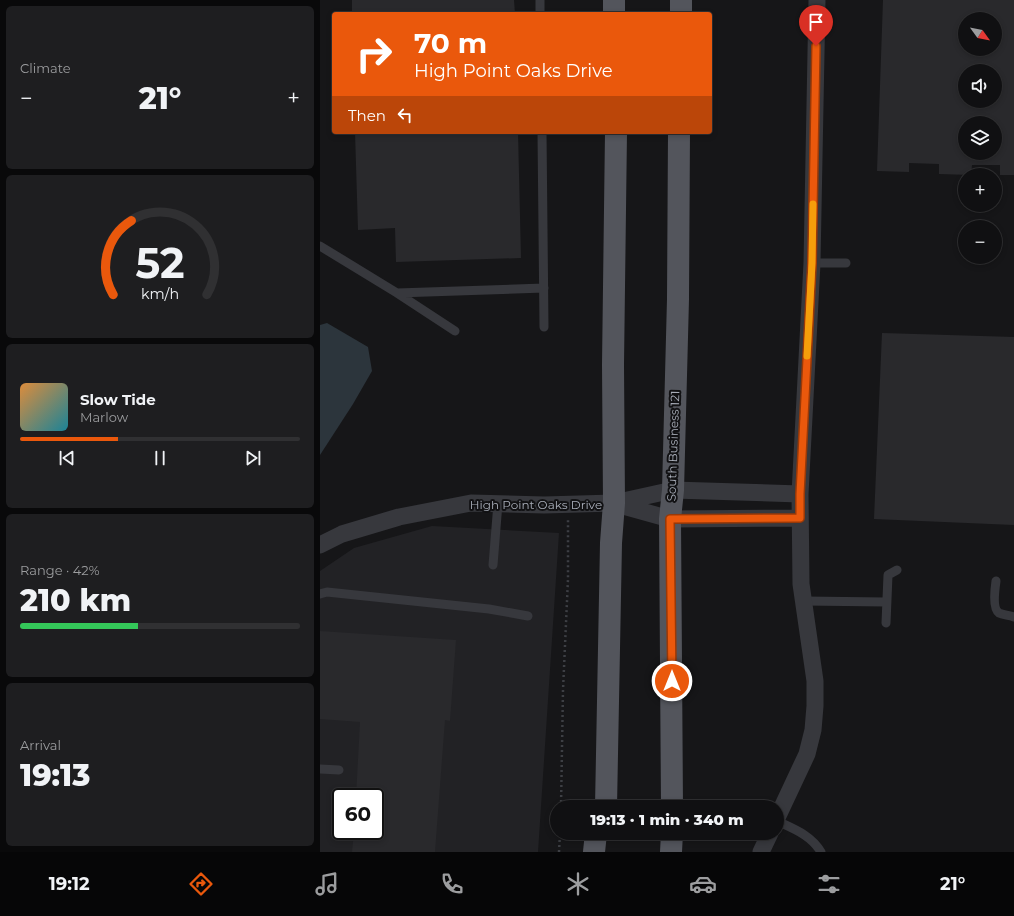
<!DOCTYPE html>
<html lang="en">
<head>
<meta charset="utf-8">
<style>
  :root { --surface:#101012; --page:#1e1e20; --text:#f1f3f6; --muted:#9c9d9f; --line:#303032; --accent:#ea580c }
  body { margin:0; font-family:Montserrat,sans-serif; background:var(--page); color:var(--text); height:100vh; display:flex; flex-direction:column; font-size:15px; white-space:nowrap }
  * { box-sizing:border-box; margin:0 }
  p { font-size:13px; color:var(--muted) }
  .icon { flex:none; width:22px; height:22px; fill:none; stroke:currentColor; stroke-width:2; stroke-linecap:round; stroke-linejoin:round }
  .map { position:relative; flex:1; overflow:hidden }
  .sheet { display:flex; flex-direction:column; gap:6px; padding:6px; background:#09090a; width:320px }
  .sheet>* { flex:none }
  .banner { position:absolute; left:12px; top:12px; width:380px; height:122px; border-radius:4px; box-shadow:0 2px 6px #0003,0 0 0 1px var(--line); background:#ea580c; color:#fff; overflow:hidden }
  .needle { width:26px; rotate:123deg }
  .tools { position:absolute; left:638px; top:12px; display:grid; gap:8px }
  .tools a { display:grid; place-items:center; width:44px; height:44px; border-radius:50%; background:var(--surface); box-shadow:0 2px 6px #0003,0 0 0 1px var(--line); font-size:20px }
  .speed { position:absolute; left:12px; top:788px; display:flex; gap:8px; font-size:20px; font-weight:700; text-align:center }
  .speed>* { display:grid; place-content:center; width:52px; height:52px; border-radius:50%; background:var(--surface); box-shadow:0 2px 6px #0003,0 0 0 1px var(--line); line-height:1 }
  .speed .limit { border:2px solid #111; border-radius:6px; background:#fff; color:#111 }
  .pin { position:absolute; display:grid; place-items:center; width:34px; height:34px; color:#fff; margin:-41px -17px; border-radius:50% 50% 50% 0; rotate:-45deg; box-shadow:0 0 4px #0007 }
  .pin .icon { rotate:45deg }
  .me { position:absolute; width:44px; margin:-22px; rotate:0deg; stroke-linejoin:round; filter:drop-shadow(0 0 3px #0008) }
  .turn { display:flex; align-items:center; gap:14px; height:84px; padding:0 16px; font-size:18px }
  .turn .icon { width:52px; height:52px; stroke-width:2.5 }
  .turn b { display:block; font-size:28px; line-height:34px }
  .then { display:flex; align-items:center; height:38px; padding:0 16px; background:#0003; gap:8px; font-size:15px }
  .big { font-size:30px; font-weight:800; line-height:1.1 }
  .sheet .widget { flex:1; display:flex; flex-direction:column; justify-content:center; gap:6px; min-width:0; padding:0 14px; border-radius:6px; background:var(--page) }
  .sheet .dial { align-items:center; gap:0 }
  .dial svg { height:104px; overflow:visible; fill:none; stroke:var(--line); stroke-width:7; stroke-linecap:round; text-anchor:middle }
  .dial text { fill:var(--text); stroke:none }
  .song { display:flex; align-items:center; gap:12px }
  .cover { width:48px; height:48px; border-radius:6px; background:linear-gradient(135deg,hsl(30 70% 55%),hsl(190 70% 35%)) }
  .played { height:4px; border-radius:2px; background:linear-gradient(90deg,var(--accent) 35%,var(--line) 35%) }
  .keys { display:flex; justify-content:space-around; direction:ltr }
  .heat { display:flex; justify-content:space-between; align-items:center; font-size:22px; direction:ltr }
  .charge { height:6px; border-radius:3px; background:linear-gradient(90deg,#34c759 42%,var(--line) 0) }
  .trip { position:absolute; left:230px; top:800px; width:234px; height:40px; border-radius:20px; background:var(--surface); box-shadow:0 2px 6px #0003,0 0 0 1px var(--line); font-weight:800; line-height:40px; text-align:center }
  .tab-bar { display:flex; height:64px; justify-content:space-around; align-items:center; background:#060607; color:var(--muted) }
  .tab-bar .icon { width:28px; height:28px }
  .tab-bar .active { color:var(--accent) }
  .tab-bar b { font-size:18px; color:var(--text) }
  main { display:flex; flex:1; min-height:0 }
  .map>svg:first-child { display:block }
  .built { fill:#222225; fill-rule:evenodd }
  .water { fill:#2c353c }
  .building { fill:#29292c; fill-rule:evenodd }
  .lines { fill:none; stroke-linecap:round; stroke-linejoin:round }
  .path { stroke:#3d3f44; stroke-width:2.5; stroke-dasharray:2 3; stroke-linecap:butt }
  .service { stroke:#37383d; stroke-width:9 }
  .minor { stroke:#37383d; stroke-width:17 }
  .primary { stroke:#53555c; stroke-width:22 }
  .route-casing { stroke:#983908; stroke-width:10 }
  .route { stroke:#ea580c; stroke-width:7 }
  .slow { stroke:#f59e0b; stroke-width:7 }
  .labels { text-anchor:middle; dominant-baseline:central; stroke-width:4; stroke-linejoin:round; paint-order:stroke }
  .street-label { font-size:12px; fill:#a8adb8; stroke:#111113 }
</style>
</head>
<body>
<main>
<section class="sheet">
<div class="widget"><p>Climate</p>
<div class="heat"><a>−</a><b class="big">21°</b><a>+</a></div>
</div>
<div class="widget dial"><svg viewBox="0 0 100 80">
<path d="M14 69A42 42 0 1 1 86 69"/>
<path d="M14 69A42 42 0 0 1 28 12" stroke="#ea580c"/>
<text x="50" y="56" font-size="32" font-weight="700">52</text>
<text x="50" y="72" font-size="11">km/h</text>
</svg></div>
<div class="widget">
<div class="song"><i class="cover"></i><div><b>Slow Tide</b><p>Marlow</p></div></div>
<div class="played"></div>
<div class="keys"><svg class="icon" aria-label="previous" viewBox="0 0 24 24"><path d="M18 5L8 12l10 7zM5 5v14"/></svg><svg class="icon" aria-label="pause" viewBox="0 0 24 24"><path d="M8 5v14M16 5v14"/></svg><svg class="icon" aria-label="next" viewBox="0 0 24 24"><path d="M6 5l10 7-10 7zM19 5v14"/></svg></div>
</div>
<div class="widget"><p>Range · 42%</p><b class="big">210 km</b><div class="charge"></div></div>
<div class="widget"><p>Arrival</p><b class="big">19:13</b></div>
</section>
<div class="map">
<svg width="694" height="852" viewBox="0 0 694 852">
  <rect width="100%" height="100%" fill="#161618"/>
  <!-- built -->
  <path class="built" d="M112 526 239 533 218 852H0V571L34 548ZM21 797H55V831H21Z"/>
  <!-- water -->
  <path class="water" d="M7 323 48 347 52 371 33 404 0 455V325Z"/>
  <!-- building -->
  <path class="building" d="M32 0H194L195 14H32Z
    M563 0H694V175H680V165H652L651 175 619 174V164L589 163V172L557 171ZM645 19H675V49H645ZM645 71H675V101H645ZM645 123H675V153H645Z
    M35 132H198L201 258 76 262 75 228 38 230Z
    M562 333 694 337V525L554 519Z
    M0 631 136 640 130 721 125 720 115 852H32L34 831H55V797H36L40 722 0 719Z"/>
  <g class="lines">
    <!-- path -->
    <path class="path" d="M241 807 243 690 248 579V520
      M239 852 240 833"/>
    <!-- service -->
    <path class="service" d="M220 0V14
      M222 132 224 327
      M0 246 77 293 224 288
      M492 263H526
      M77 293 135 331
      M173 565 178 503
      M676 581C675 588 672 609 679 613 683 615 689 615 694 617
      M0 594 7 592 169 609 208 616
      M484 601 566 602
      M566 623 568 575 577 570
      M0 769 19 770
      M457 821C474 829 491 835 501 852"/>
    <!-- minor -->
    <path class="minor" d="M296 504 350 519 480 518
      M0 545 22 534 79 517 151 503 224 505 294 503 353 490 480 494
      M457 818 487 754 493 730 495 706V681L481 584 480 494 492 263 497 0
      M441 852 450 833"/>
    <!-- primary -->
    <path class="primary" d="M294 0V14
      M361 14V0
      M286 807 291 543 294 503 293 365 296 132
      M352 807 350 519 353 490 358 299 359 132
      M274 852 276 833
      M351 852 352 833"/>
  </g>
  <g class="lines">
    <defs>
      <path id="route" d="M352 681 350 519 480 518V494L492 263 496 46"/>
    </defs>
    <!-- route casing -->
    <use href="#route" class="route-casing"/>
    <!-- route -->
    <use href="#route" class="route"/>
    <!-- slow -->
    <path class="slow" d="M487 356 492 263 493 204"/>
  </g>
  <g class="labels">
    <!-- street labels -->
    <g class="street-label">
      <text transform="translate(353 446) rotate(-88)">South Business 121</text>
      <text x="216" y="504">High Point Oaks Drive</text>
    </g>
  </g>
</svg>
<div class="tools">
<a><svg class="needle" viewBox="-14 -14 28 28"><path d="M0-13l5 13h-10z" fill="#e53935"/><path d="M0 13l5-13h-10z" fill="#9c9d9f"/></svg></a>
<a><svg class="icon" aria-label="sound" viewBox="0 0 24 24"><path d="M4 9h4l5-4v14l-5-4H4zM17 9q2 3 0 6"/></svg></a>
<a><svg class="icon" aria-label="layers" viewBox="0 0 24 24"><path d="M12 4l9 5-9 5-9-5zM3 14l9 5 9-5"/></svg></a>
<a>+</a>
<a>−</a>
</div>
<div class="speed"><div class="limit">60</div></div>
<div class="pin" style="left:496px;top:46px;background:#d93025"><svg class="icon" aria-label="arrive" viewBox="0 0 24 24"><path d="M6 21V4h12l-3 4 3 4H6"/></svg></div>
<svg class="me" style="left:352px;top:681px" viewBox="-20 -20 40 40"><circle r="17" fill="#ea580c" stroke="#fff" stroke-width="3"/><path d="M0-11L8 9 0 5-8 9z" fill="#fff"/></svg>
<div class="trip">19:13 · 1 min · 340 m</div>
<div class="banner">
<div class="turn"><svg class="icon" aria-label="right" viewBox="0 0 24 24"><path d="M7 20v-9h11M14 6l5 5-5 5"/></svg><div><b>70 m</b>High Point Oaks Drive</div></div>
<div class="then">Then<svg class="icon" aria-label="left" viewBox="0 0 24 24"><path d="M17 20v-9H6M10 6l-5 5 5 5"/></svg></div>
</div>
</div>
</main>
<nav class="tab-bar">
<b>19:12</b>
<svg class="icon active" aria-label="directions" viewBox="0 0 24 24"><path d="M12 3l9 9-9 9-9-9zM9 14v-3h6M13 9l2 2-2 2"/></svg>
<svg class="icon" aria-label="music" viewBox="0 0 24 24"><path d="M9 18V5l10-2v13"/><circle cx="6" cy="18" r="3"/><circle cx="16" cy="16" r="3"/></svg>
<svg class="icon" aria-label="phone" viewBox="0 0 24 24"><path d="M5 4h4l2 5-3 2q2 4 5 5l2-3 5 2v4C11 20 4 13 5 4z"/></svg>
<svg class="icon" aria-label="climate" viewBox="0 0 24 24"><path d="M12 3v18M4 7l16 10M4 17L20 7"/></svg>
<svg class="icon" aria-label="car" viewBox="0 0 24 24"><path d="M5 17H2v-5l4-1 3-4h7l3 4 3 1v5h-3M9 17h6M6 11h13"/><circle cx="7" cy="17" r="2"/><circle cx="17" cy="17" r="2"/></svg>
<svg class="icon" aria-label="filters" viewBox="0 0 24 24"><path d="M4 7h16M4 17h16"/><circle cx="9" cy="7" r="2"/><circle cx="15" cy="17" r="2"/></svg>
<b>21°</b>
</nav>
</body>
</html>
